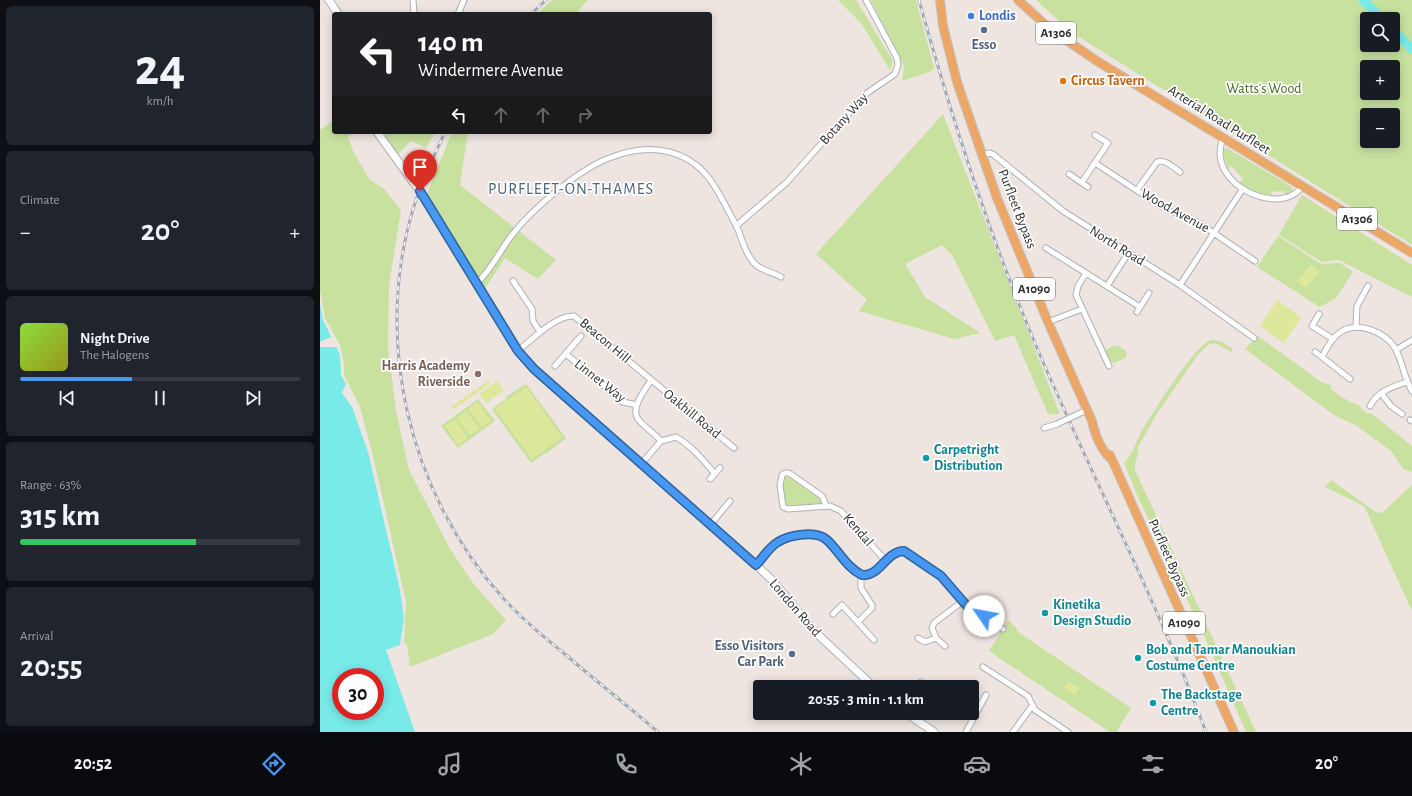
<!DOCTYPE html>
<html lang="en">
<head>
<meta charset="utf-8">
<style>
  :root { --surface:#171b24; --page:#20242c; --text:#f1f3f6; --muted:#9ea1a6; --line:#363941; --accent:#4798f3 }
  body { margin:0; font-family:"Alegreya Sans",sans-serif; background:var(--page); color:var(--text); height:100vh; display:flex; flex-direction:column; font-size:15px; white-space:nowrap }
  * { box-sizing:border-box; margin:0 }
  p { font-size:13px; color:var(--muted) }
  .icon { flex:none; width:22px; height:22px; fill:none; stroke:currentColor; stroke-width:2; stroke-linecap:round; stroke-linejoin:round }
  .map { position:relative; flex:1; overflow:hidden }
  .details { display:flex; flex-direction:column; gap:6px; padding:6px; background:#0d0f14; width:320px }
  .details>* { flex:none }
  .top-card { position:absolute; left:12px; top:12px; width:380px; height:122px; border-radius:4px; box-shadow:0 2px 10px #0003; background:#202124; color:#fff; overflow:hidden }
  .buttons { position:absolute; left:1040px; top:12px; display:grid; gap:8px }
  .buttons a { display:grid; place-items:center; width:40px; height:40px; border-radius:4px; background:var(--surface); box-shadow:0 2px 10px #0003; font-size:20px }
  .speed { position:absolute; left:12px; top:668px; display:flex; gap:8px; font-size:20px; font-weight:700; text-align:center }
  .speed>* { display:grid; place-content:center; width:52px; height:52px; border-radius:50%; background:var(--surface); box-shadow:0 2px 10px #0003; line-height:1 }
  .speed .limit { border:6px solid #d22; background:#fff; color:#111 }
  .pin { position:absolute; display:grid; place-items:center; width:34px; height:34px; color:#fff; margin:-41px -17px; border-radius:50% 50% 50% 0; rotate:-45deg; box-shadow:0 0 4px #0007 }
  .pin .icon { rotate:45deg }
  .me { position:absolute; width:44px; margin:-22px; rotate:303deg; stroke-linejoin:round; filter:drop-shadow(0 0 3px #0008) }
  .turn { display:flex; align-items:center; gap:14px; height:84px; padding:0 20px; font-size:18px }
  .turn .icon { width:52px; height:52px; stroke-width:2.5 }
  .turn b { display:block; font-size:28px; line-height:34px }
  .lanes { display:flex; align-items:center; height:38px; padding:0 20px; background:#0003; justify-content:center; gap:20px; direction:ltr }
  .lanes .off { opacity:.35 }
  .big { font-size:30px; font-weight:700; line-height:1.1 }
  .details .card { flex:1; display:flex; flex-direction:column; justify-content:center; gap:6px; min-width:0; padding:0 14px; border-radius:6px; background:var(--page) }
  .details .dial { align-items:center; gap:0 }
  .dial b { font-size:52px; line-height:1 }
  .song { display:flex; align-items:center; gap:12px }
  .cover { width:48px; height:48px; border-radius:6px; background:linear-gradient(135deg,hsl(90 70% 55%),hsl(60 70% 35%)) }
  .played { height:4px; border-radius:2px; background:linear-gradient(90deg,var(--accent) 40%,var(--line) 40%) }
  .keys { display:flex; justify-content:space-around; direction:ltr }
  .heat { display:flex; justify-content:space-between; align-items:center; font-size:22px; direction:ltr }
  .charge { height:6px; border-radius:3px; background:linear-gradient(90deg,#34c759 63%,var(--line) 0) }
  .trip { position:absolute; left:433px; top:680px; width:226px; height:40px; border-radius:4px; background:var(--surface); box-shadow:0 2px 10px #0003; font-weight:700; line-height:40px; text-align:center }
  .dock { display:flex; height:64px; justify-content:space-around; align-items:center; background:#090b0e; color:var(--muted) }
  .dock .icon { width:28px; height:28px }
  .dock .selected { color:var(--accent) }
  .dock b { font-size:18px; color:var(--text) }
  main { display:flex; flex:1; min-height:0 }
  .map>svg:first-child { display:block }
  .green { fill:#c8e19f; fill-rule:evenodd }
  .pitch { fill:#dde89b }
  .water { fill:#78ebe9; fill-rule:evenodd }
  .pier { fill:#eee4e0 }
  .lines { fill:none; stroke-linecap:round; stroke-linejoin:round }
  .river { stroke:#78ebe9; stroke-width:9 }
  .street-casing { stroke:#adb2b8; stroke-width:7 }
  .secondary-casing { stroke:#adb2b8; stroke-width:9 }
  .primary-casing { stroke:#c4c4c4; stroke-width:10 }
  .street { stroke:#fff; stroke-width:5 }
  .secondary { stroke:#fff; stroke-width:7 }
  .primary { stroke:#eca767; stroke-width:8 }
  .rail-casing { stroke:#a3abb6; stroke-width:3 }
  .rail { stroke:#fff; stroke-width:1.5; stroke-dasharray:4.5; stroke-linecap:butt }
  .street-bridge-casing { stroke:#adb2b8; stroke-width:7; stroke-linecap:butt }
  .street-bridge { stroke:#fff; stroke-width:5 }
  .route-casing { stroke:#2e639e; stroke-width:10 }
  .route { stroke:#4798f3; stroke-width:7 }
  .shop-dot { fill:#3f7fe0; stroke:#fff; stroke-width:1.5 }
  .service-dot { fill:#5c6f8a; stroke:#fff; stroke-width:1.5 }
  .food-dot { fill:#e8710a; stroke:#fff; stroke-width:1.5 }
  .education-dot { fill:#8d6e63; stroke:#fff; stroke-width:1.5 }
  .culture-dot { fill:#0f9aa8; stroke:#fff; stroke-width:1.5 }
  .labels { text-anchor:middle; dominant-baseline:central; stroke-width:3.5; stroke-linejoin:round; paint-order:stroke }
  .shield { fill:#fff; stroke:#6c6c6c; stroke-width:1 }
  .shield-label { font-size:13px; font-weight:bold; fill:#2d2d2d }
  .shop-label { font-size:14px; font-weight:bold; fill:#366cbe; stroke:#fff; text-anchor:start }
  .service-label { font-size:14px; font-weight:bold; fill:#4e5e75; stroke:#fff }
  .food-label { font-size:14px; font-weight:bold; fill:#c56008; stroke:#fff; text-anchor:start }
  .park-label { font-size:14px; fill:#42691e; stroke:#fff }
  .street-label { font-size:14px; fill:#2d2d2d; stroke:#fff }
  .education-label { font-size:14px; font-weight:bold; fill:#785e54; stroke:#fff; text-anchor:end }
  .culture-label { font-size:14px; font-weight:bold; fill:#0d838f; stroke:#fff; text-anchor:start }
  .quarter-label { font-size:16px; letter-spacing:1px; fill:#4e637c; stroke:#fff }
</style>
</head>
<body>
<main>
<section class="details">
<div class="card dial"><b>24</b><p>km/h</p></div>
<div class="card"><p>Climate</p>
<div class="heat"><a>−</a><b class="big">20°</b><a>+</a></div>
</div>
<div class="card">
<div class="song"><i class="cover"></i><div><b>Night Drive</b><p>The Halogens</p></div></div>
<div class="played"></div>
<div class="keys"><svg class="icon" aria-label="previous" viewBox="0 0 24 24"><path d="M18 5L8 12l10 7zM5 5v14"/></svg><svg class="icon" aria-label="pause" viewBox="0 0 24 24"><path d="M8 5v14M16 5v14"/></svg><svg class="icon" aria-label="next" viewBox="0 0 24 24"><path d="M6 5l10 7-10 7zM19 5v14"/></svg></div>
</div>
<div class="card"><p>Range · 63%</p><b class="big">315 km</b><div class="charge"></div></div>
<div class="card"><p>Arrival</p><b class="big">20:55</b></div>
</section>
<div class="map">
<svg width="1092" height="732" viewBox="0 0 1092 732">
  <rect width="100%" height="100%" fill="#eee4e0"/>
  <!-- green -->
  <path class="green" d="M232 0H268L255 14H217Z
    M518 0H536L573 61 570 70 541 23Z
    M551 0H596L614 68 610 72 582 81 584 66Z
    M716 0H1092V245L751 32ZM1047 19H1073V45H1047ZM1047 67H1073V93H1047ZM1047 115H1073V141H1047Z
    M623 114 740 414H728L694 335 675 341 632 255 622 245 585 264 605 297 660 333 634 339 539 311 547 300 496 254Z
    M14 120V132H34L28 137 34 153 49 179 64 189 81 210 69 285 68 347 76 411 89 470 130 549 155 586 186 620 173 634 90 667 87 644 84 643 86 602 53 456 40 407 24 375V363L20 345 5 318 0 290V130Z
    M63 132H115L106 148 91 141 77 155Z
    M132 132H148L140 185 236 260 218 279 185 258 164 290 107 194Z
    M907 148 972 187 973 191 965 195 964 191 951 192 952 197H942L918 184 923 179 912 166 908 169 903 153 904 149Z
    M982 195 1092 265V297L1019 260 1002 262 959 235Z
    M958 236 1001 264 1020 263 1033 272 1016 298 1000 307 937 267Z
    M938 336 1001 382 1011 385V390L1030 402 1038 405 1046 413 1052 414 1092 446V472L1083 469 1071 451 1037 426 1014 415 925 349Z
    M891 340 900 341 913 349 911 352 895 343 888 345 877 356 836 415 818 447C819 455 814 462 815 470L936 732H926L882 631 818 497 804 463C813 453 816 442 822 431 834 411 873 347 891 340Z
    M794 346H799L806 351 807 355 805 358 794 363 790 361 785 350Z
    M206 384 246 438 226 454 225 453 211 463 172 409 186 399 185 397Z
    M158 399 175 421 138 448 121 426Z
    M467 476 502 499 501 504 466 506 464 503 462 480 463 477Z
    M1011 480 1057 513 1063 512 1092 485V611L1044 506 1005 487Z
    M688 621 695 626 698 632 811 708 796 732H790L669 651Z"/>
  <!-- pitch -->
  <path class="pitch" d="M991 265 1000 272 986 288 977 281Z
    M957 300 981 317 964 343 940 326Z
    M168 381 170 383 133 410 131 407Z
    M177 381 184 390 166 403 159 394Z
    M206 387 242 437 212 459 175 409Z
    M158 402 171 421 162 427 148 409Z
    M146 411 159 429 150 436 137 418Z
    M134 419 148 438 138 445 125 426Z
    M748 681 760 688 755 695 744 688Z"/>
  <!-- water -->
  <path class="water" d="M0 304 3 320 20 355 21 375 26 384 22 393 32 407 48 452 80 590 84 618 80 645 66 650 95 732H0ZM21 677H55V711H21Z"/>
  <!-- pier -->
  <path class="pier" d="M13 336 18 347H0V342Z"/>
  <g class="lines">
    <!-- river -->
    <path class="river" d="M1043 0 1062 19
      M1073 30 1092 49"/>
    <defs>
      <path id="street" d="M93 0 94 14
        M138 14 144 0
        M903 138C884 186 963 218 982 186
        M662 155 670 153 674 155 743 211 860 285 934 338
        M775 163 833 201 850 211 876 221 935 261
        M749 174 768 187
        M762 182 788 143 775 135
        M817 190 837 162C845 159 853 167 860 172
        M416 226 466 183 547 93 575 74 578 65 577 58 546 0
        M726 248 820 307
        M766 273 758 286 756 295 789 366
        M193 281 212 309 213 321 220 332
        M156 284C173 268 178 253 192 235 212 209 260 168 292 157 332 142 372 149 395 187 403 200 410 214 417 227 422 239 426 256 436 265 442 270 454 273 461 277
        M860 285 922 190
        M787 286 809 252
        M817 312 829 293
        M999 314 992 326 1013 339
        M728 322 762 309
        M1036 327 1037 306 1048 286
        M1076 350 1092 340
        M198 351C211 340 236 315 254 316L414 448
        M995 352 1002 357
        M246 354 303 402 317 405
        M235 366 261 336
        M1030 379 1002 357C1006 349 1011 339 1018 334 1036 319 1067 332 1076 350 1083 363 1084 378 1092 391
        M1061 393 1071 406 1082 414
        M1050 406C1058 391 1072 387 1087 382
        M756 415 767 410
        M1090 420 1092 421
        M724 428 737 424
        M341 441 356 437C372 446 383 460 395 474
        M322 463 341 441C334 433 324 427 318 419 310 408 325 390 331 380
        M390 479 400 468
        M506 506 502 496 469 473H465L462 475 460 485 463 507 468 509 510 506 521 511 566 561
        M391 524 410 501
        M436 565C443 558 449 547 457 542 469 535 496 530 507 540 519 551 527 568 541 575 560 577 566 551 584 551L621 576 646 605 683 629
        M513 614 522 605 554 640
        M538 622 552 608V605L541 588V575
        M598 638 605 642 616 638
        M625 646 616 638 612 628 614 623 643 601
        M663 667 708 696 715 710 748 732
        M596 687 601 682
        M646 732 666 695
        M693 732 712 706"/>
      <path id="secondary" d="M9 0 18 14
        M57 132 109 204 198 351 214 369 436 565 452 580 494 631 554 687
        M586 713 614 732"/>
      <path id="primary" d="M620 0 623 26 637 82 677 198 728 322 772 421C775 435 781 450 792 460
        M698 0 730 29 777 61 1092 253
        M790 455 914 732"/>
    </defs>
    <!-- street casing -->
    <use href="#street" class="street-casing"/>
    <!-- secondary casing -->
    <use href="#secondary" class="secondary-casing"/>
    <!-- primary casing -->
    <use href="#primary" class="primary-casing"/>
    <!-- street -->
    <use href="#street" class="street"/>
    <!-- secondary -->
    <use href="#secondary" class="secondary"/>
    <!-- primary -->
    <use href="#primary" class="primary"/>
    <defs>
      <path id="rail" d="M599 0C632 119 669 235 717 348 772 477 837 601 886 732
        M211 14 226 0
        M125 132C115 154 104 177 96 200 51 335 88 493 183 598 202 619 224 637 246 655 276 681 308 706 338 732"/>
    </defs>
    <!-- rail casing -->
    <use href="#rail" class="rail-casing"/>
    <!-- rail -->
    <use href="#rail" class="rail"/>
    <defs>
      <path id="street-bridge" d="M737 424 756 415"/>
    </defs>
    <!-- street-bridge casing -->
    <use href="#street-bridge" class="street-bridge-casing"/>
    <!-- street-bridge -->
    <use href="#street-bridge" class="street-bridge"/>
  </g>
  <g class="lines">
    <defs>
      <path id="route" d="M100 191 198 351 214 369 436 565C443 558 449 547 458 542 469 535 496 530 507 540 519 551 527 568 542 575 560 577 566 551 584 551L621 576 646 605 664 616"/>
    </defs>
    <!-- route casing -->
    <use href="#route" class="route-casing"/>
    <!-- route -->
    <use href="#route" class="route"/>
  </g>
  <!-- markers -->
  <circle class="shop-dot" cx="651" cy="16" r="4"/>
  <g class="service-dot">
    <circle cx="664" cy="30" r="4"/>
    <circle cx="472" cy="654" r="4"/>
  </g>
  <circle class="food-dot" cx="743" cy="81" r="4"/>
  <circle class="education-dot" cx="158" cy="374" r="4"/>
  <g class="culture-dot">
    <circle cx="606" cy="458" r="4"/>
    <circle cx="725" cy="613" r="4"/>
    <circle cx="818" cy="658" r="4"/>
    <circle cx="833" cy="703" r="4"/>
  </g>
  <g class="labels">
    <!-- shield labels -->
    <g class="shield">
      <rect x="716" y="22" width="40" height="22" rx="3"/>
      <rect x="1017" y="208" width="40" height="22" rx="3"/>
      <rect x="693" y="278" width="42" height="22" rx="3"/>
      <rect x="843" y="612" width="42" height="22" rx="3"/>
    </g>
    <g class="shield-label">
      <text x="736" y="33">A1306</text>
      <text x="1037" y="219">A1306</text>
      <text x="714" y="289">A1090</text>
      <text x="864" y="623">A1090</text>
    </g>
    <!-- shop labels -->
    <g class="shop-label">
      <text x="659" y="16">Londis</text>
    </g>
    <!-- service labels -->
    <g class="service-label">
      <text x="664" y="45">Esso</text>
      <text x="464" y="646" text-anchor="end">Esso Visitors<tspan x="464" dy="16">Car Park</tspan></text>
    </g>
    <!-- food labels -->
    <g class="food-label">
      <text x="751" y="81">Circus Tavern</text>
    </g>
    <!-- park labels -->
    <g class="park-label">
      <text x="944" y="89">Watts's Wood</text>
    </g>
    <!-- street labels -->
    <g class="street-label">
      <text transform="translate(524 119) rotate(-48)">Botany Way</text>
      <text transform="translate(899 120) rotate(32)">Arterial Road Purfleet</text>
      <text transform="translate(697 209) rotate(69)">Purfleet Bypass</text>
      <text transform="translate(855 211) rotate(29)">Wood Avenue</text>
      <text transform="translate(797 246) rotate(32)">North Road</text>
      <text transform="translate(285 341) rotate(40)">Beacon Hill</text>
      <text transform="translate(280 381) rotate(38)">Linnet Way</text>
      <text transform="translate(372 414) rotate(39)">Oakhill Road</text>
      <text transform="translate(538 530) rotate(49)">Kendal</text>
      <text transform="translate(849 558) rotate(66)">Purfleet Bypass</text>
      <text transform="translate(475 608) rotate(49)">London Road</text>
    </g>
    <!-- education labels -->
    <g class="education-label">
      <text x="150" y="366">Harris Academy<tspan x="150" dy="16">Riverside</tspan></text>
    </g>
    <!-- culture labels -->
    <g class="culture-label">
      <text x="614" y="450">Carpetright<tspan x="614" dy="16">Distribution</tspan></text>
      <text x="733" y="605">Kinetika<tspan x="733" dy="16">Design Studio</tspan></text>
      <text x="826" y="650">Bob and Tamar Manoukian<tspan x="826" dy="16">Costume Centre</tspan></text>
      <text x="841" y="695">The Backstage<tspan x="841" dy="16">Centre</tspan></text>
    </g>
    <!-- quarter labels -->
    <g class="quarter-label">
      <text x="251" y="189">PURFLEET-ON-THAMES</text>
    </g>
  </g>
</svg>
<div class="buttons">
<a><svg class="icon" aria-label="search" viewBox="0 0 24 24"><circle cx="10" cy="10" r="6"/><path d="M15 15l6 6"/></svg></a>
<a>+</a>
<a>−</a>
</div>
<div class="speed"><div class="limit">30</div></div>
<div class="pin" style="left:100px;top:191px;background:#d93025"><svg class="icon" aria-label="arrive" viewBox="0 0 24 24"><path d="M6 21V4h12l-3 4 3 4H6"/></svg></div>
<svg class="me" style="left:664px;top:616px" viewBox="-20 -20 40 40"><circle r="19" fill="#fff"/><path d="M0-13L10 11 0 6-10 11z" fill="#4798f3"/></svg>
<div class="trip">20:55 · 3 min · 1.1 km</div>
<div class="top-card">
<div class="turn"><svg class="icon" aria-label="left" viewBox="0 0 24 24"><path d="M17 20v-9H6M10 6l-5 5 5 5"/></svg><div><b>140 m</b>Windermere Avenue</div></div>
<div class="lanes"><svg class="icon" aria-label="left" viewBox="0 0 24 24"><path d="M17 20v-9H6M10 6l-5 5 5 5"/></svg><svg class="icon off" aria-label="ahead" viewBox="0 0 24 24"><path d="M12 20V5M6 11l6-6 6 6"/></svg><svg class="icon off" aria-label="ahead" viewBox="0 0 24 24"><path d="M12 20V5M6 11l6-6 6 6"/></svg><svg class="icon off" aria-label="right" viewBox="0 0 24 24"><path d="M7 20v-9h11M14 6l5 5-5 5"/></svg></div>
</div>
</div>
</main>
<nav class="dock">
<b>20:52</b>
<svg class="icon selected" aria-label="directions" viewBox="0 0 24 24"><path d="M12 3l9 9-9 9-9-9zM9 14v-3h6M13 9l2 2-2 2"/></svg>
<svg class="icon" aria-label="music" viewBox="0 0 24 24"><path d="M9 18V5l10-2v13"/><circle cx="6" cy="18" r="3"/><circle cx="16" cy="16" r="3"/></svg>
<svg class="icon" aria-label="phone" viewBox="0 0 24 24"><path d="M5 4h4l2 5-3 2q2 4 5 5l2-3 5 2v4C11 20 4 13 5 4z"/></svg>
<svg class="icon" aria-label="climate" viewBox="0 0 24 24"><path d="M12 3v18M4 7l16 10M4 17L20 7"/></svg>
<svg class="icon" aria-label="car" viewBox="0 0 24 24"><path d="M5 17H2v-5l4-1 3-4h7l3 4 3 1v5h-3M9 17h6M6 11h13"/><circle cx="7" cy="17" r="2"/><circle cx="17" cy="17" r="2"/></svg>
<svg class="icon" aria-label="filters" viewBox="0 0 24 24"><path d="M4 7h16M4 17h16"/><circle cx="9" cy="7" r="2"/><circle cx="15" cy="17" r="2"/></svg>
<b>20°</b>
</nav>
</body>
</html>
